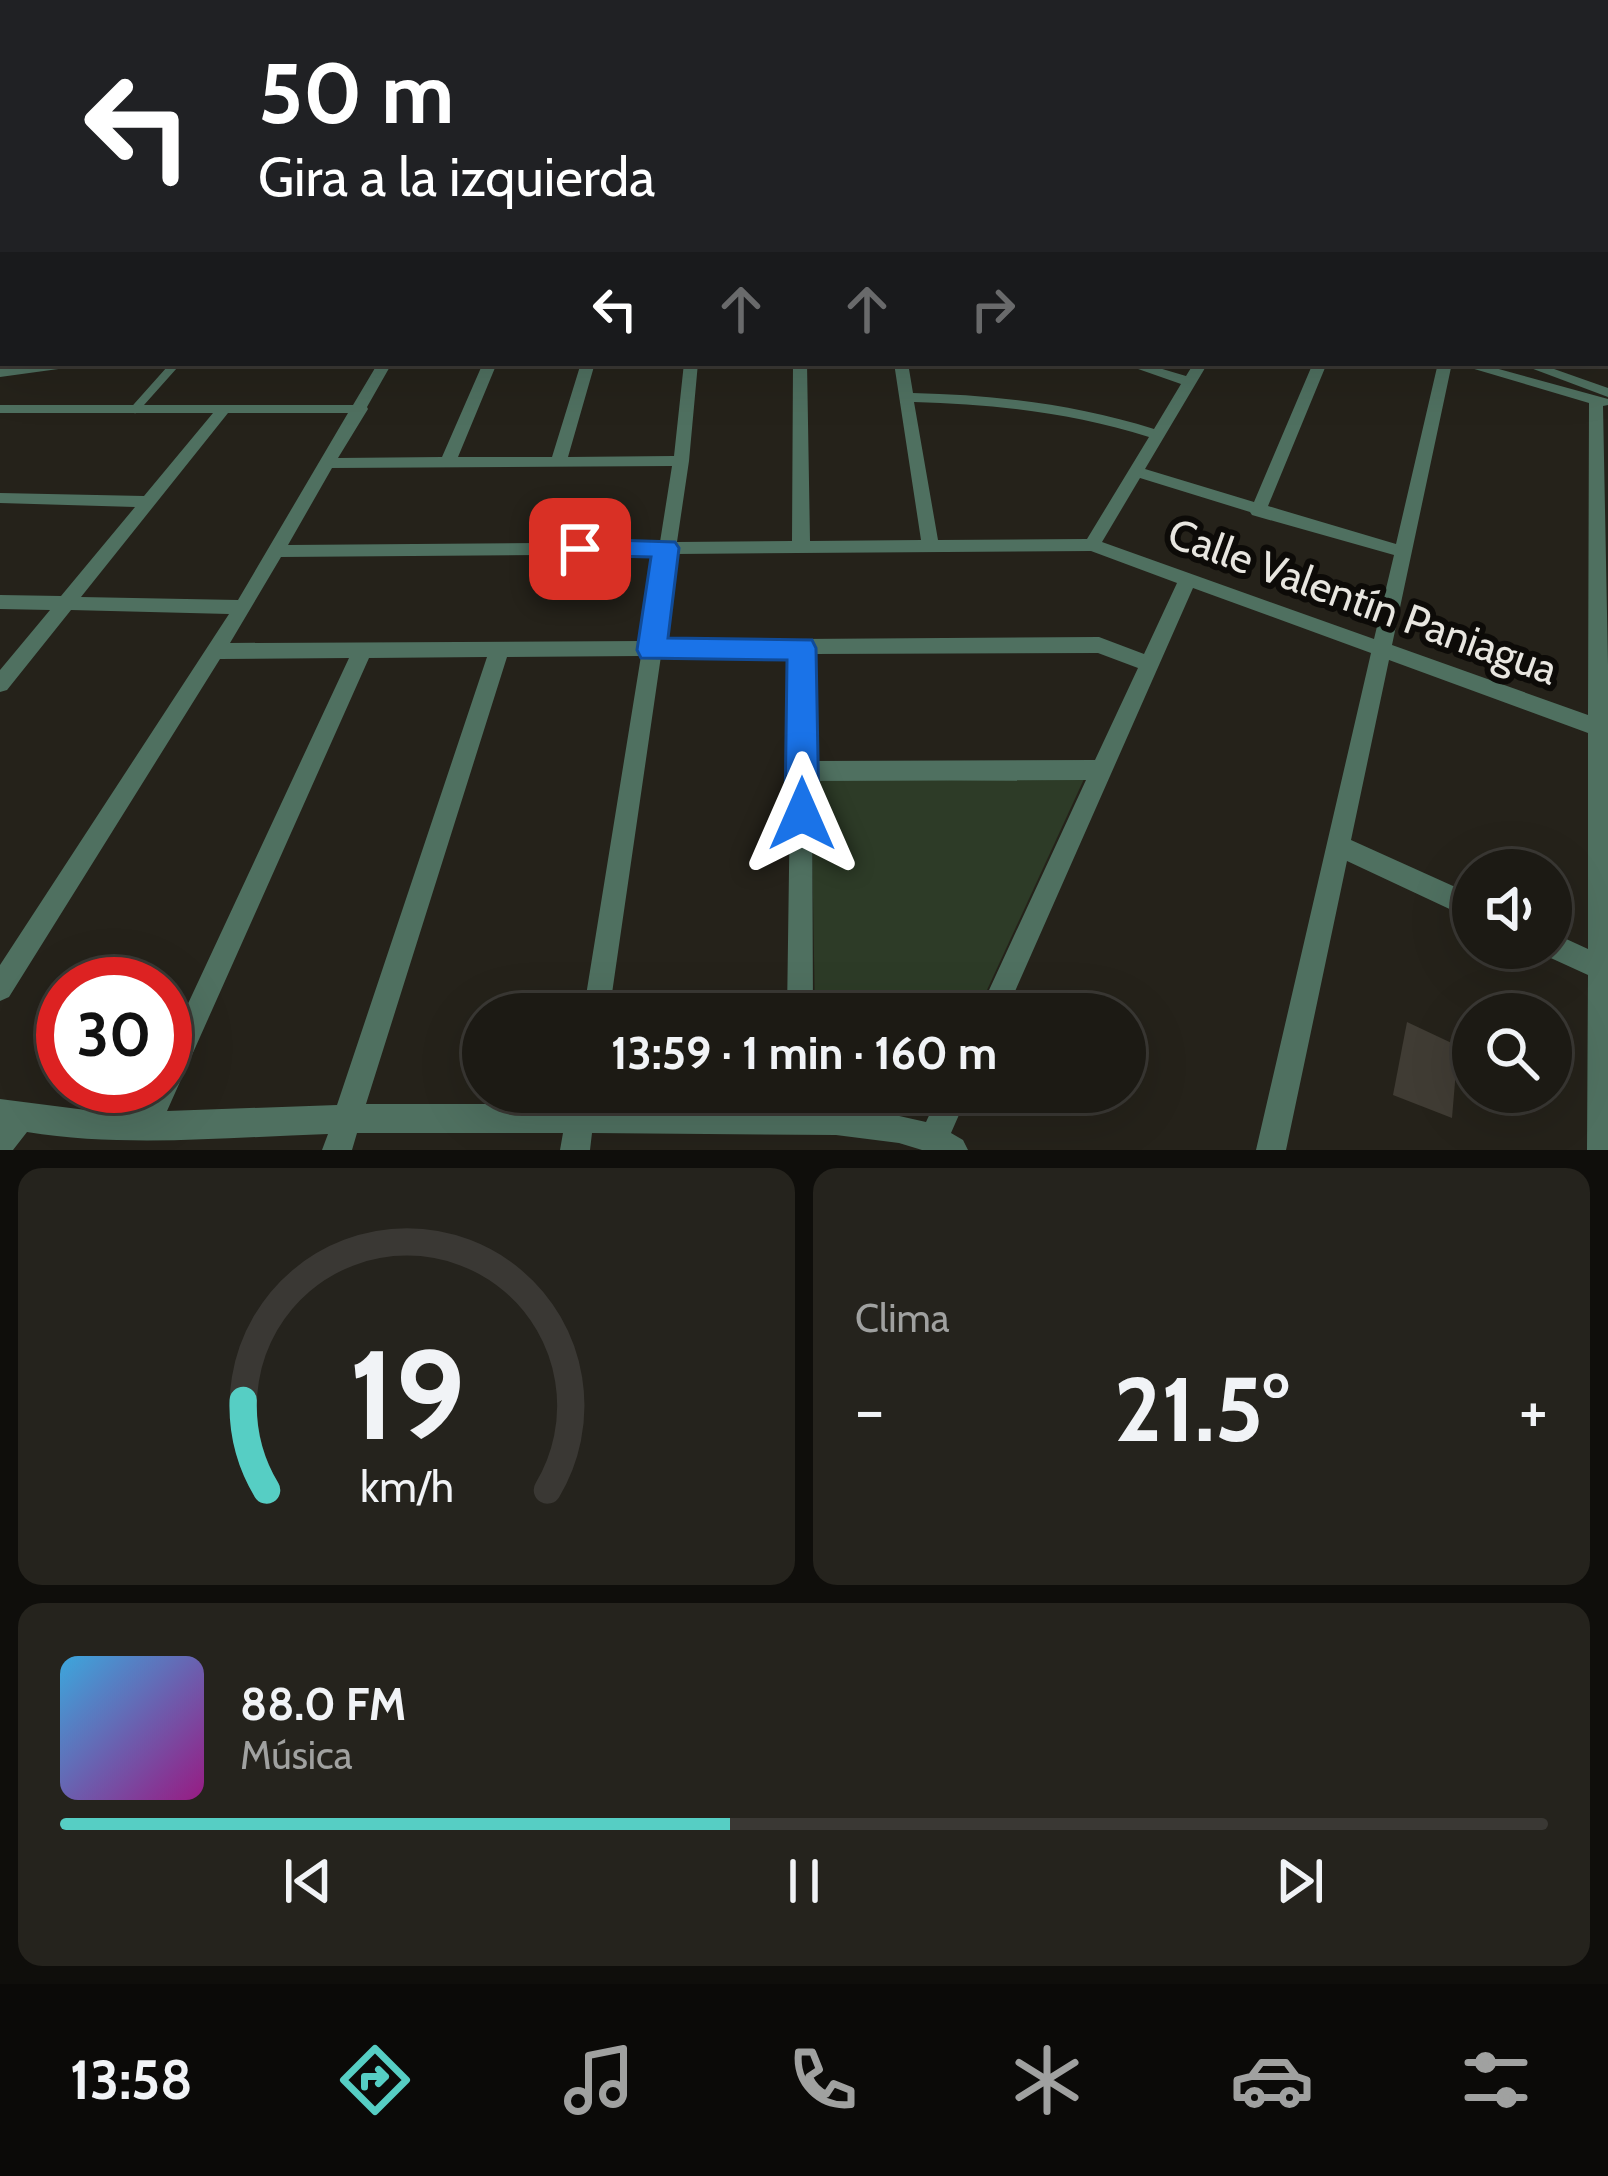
<!DOCTYPE html>
<html lang="es">
<head>
<meta charset="utf-8">
<style>
  :root { --surface:#1c1a14; --page:#25231d; --text:#f1f3f6; --muted:#a0a1a0; --line:#3a3834; --accent:#56cec4 }
  body { margin:0; font-family:Cabin,sans-serif; background:var(--page); color:var(--text); height:100vh; display:flex; flex-direction:column; font-size:45px; white-space:nowrap }
  * { box-sizing:border-box; margin:0 }
  p { font-size:39px; color:var(--muted) }
  .icon { flex:none; width:66px; height:66px; fill:none; stroke:currentColor; stroke-width:2; stroke-linecap:round; stroke-linejoin:round }
  .map { position:relative; height:1150px; overflow:hidden }
  .panel { display:flex; flex-direction:column; gap:18px; padding:18px; background:#0f0e0b; flex:1 }
  .panel>* { flex:none }
  .guide { position:absolute; left:0px; top:0px; width:1608px; height:366px; box-shadow:0 12px 48px #0002,0 0 0 3px var(--line); background:#202124; color:#fff; overflow:hidden }
  .controls { position:absolute; left:1452px; top:849px; display:grid; gap:24px }
  .controls a { display:grid; place-items:center; width:120px; height:120px; border-radius:50%; background:var(--surface); box-shadow:0 12px 48px #0002,0 0 0 3px var(--line); font-size:60px }
  .speed { position:absolute; left:36px; top:957px; display:flex; gap:24px; font-size:60px; font-weight:700; text-align:center }
  .speed>* { display:grid; place-content:center; width:156px; height:156px; border-radius:50%; background:var(--surface); box-shadow:0 12px 48px #0002,0 0 0 3px var(--line); line-height:1 }
  .speed .limit { border:18px solid #d22; background:#fff; color:#111 }
  .pin { position:absolute; display:grid; place-items:center; width:102px; height:102px; color:#fff; margin:-51px; border-radius:24px; box-shadow:0 6px 18px #0006 }
  .me { position:absolute; width:132px; margin:-66px; rotate:0deg; stroke-linejoin:round; filter:drop-shadow(0 0 9px #0008) }
  .turn { display:flex; align-items:center; gap:42px; height:252px; padding:0 60px; font-size:54px }
  .turn .icon { width:156px; height:156px; stroke-width:2.5 }
  .turn b { display:block; font-size:84px; line-height:102px }
  .lanes { display:flex; align-items:center; height:114px; padding:0 60px; background:#0003; justify-content:center; gap:60px; direction:ltr }
  .lanes .off { opacity:.35 }
  .big { font-size:90px; font-weight:700; line-height:1.1 }
  .panel .widget { flex:1; display:flex; flex-direction:column; justify-content:center; gap:18px; min-width:0; padding:0 42px; border-radius:24px; background:var(--page) }
  .panel .dial { align-items:center; gap:0 }
  .dial svg { height:312px; overflow:visible; fill:none; stroke:var(--line); stroke-width:7; stroke-linecap:round; text-anchor:middle }
  .dial text { fill:var(--text); stroke:none }
  .song { display:flex; align-items:center; gap:36px }
  .cover { width:144px; height:144px; border-radius:18px; background:linear-gradient(135deg,hsl(200 70% 55%),hsl(310 70% 35%)) }
  .played { height:12px; border-radius:6px; background:linear-gradient(90deg,var(--accent) 45%,var(--line) 45%) }
  .keys { display:flex; justify-content:space-around; direction:ltr }
  .heat { display:flex; justify-content:space-between; align-items:center; font-size:66px; direction:ltr }
  .panel .tiles { flex:1; display:grid; gap:18px; grid-template-columns:1fr 1fr }
  .widget:last-child { grid-column:span 2 }
  .trip { position:absolute; left:462px; top:993px; width:684px; height:120px; border-radius:60px; background:var(--surface); box-shadow:0 12px 48px #0002,0 0 0 3px var(--line); font-weight:700; line-height:120px; text-align:center }
  .tabs { display:flex; height:192px; justify-content:space-around; align-items:center; background:#0b0a08; color:var(--muted) }
  .tabs .icon { width:84px; height:84px }
  .tabs .on { color:var(--accent) }
  .tabs b { font-size:54px; color:var(--text) }
  .map>svg:first-child { display:block }
  .green { fill:#2d3b27 }
  .lines { fill:none; stroke-linecap:round; stroke-linejoin:round }
  .canal { fill:#486576; fill-rule:evenodd }
  .building { fill:#403c34 }
  .service { stroke:#4f7060; stroke-width:8 }
  .minor { fill:#4f7060; fill-rule:evenodd }
  .route { fill:#1a73e8; stroke:#114b97; stroke-width:3 }
  .labels { text-anchor:middle; dominant-baseline:central; stroke-width:12; stroke-linejoin:round; paint-order:stroke }
  .street-label { font-size:42px; fill:#e8e6e0; stroke:#0d0b08 }
</style>
</head>
<body>
<div class="map">
<svg width="1608" height="1150" viewBox="0 0 1608 1150">
  <rect width="100%" height="100%" fill="#25221a"/>
  <!-- green -->
  <path class="green" d="M1084 779 976 1014H815L811 780Z"/>
  <g class="lines">
    <!-- canal -->
    <path class="canal" d="M1605 333H1608V344H1605Z"/>
  </g>
  <!-- building -->
  <path class="building" d="M1407 1022 1458 1046 1452 1118 1393 1095Z"/>
  <g class="lines">
    <!-- service -->
    <path class="service" d="M135 409 176 363"/>
    <!-- minor -->
    <path class="minor" d="M1605 174H1608V180H1605Z
      M0 202H3V208H0Z
      M1605 208H1608V215H1605Z
      M1605 239H1608V245H1605Z
      M3 278V286L0 287V279Z
      M1605 286 1608 287V295L1605 294Z
      M43 363H80L73 367 0 377V369Z
      M378 363H392L367 407 368 409 338 458 442 457 483 363H497L458 457H552L581 363H595L568 457 674 456 684 363H698L689 461 677 542 792 541 793 363H807L810 541 921 540 894 363H908L913 393C995 395 1075 404 1154 429L1181 384 1121 363H1142L1186 376 1194 363H1208L1145 469 1254 502 1313 363H1327L1268 506 1396 544 1438 363H1452L1392 645 1588 715 1589 403 1454 363H1477L1608 399V405L1603 406 1608 665V1150H1587L1588 975 1542 954 1540 948H1551V932L1588 949V733L1389 660 1351 840 1473 895V920L1347 861 1286 1150H1256L1371 653 1193 588 1005 1014H978L1086 780 812 781 813 1014H787L792 655 661 656 609 1014H583L641 656 507 657 366 1104H568L570 1092H598L596 1105H785L786 1092H814V1105L868 1109 926 1122 940 1092H969L951 1133 963 1140 968 1150H922L899 1143 836 1135 592 1133 590 1150H560L563 1133H357L352 1150H322L328 1134C228 1137 126 1148 27 1132L13 1150H0V1099L86 1110 138 1111 150 1086H165V1053L349 658 220 659 9 997 0 1001V965L229 614 71 610 7 690 0 692V670L50 610 0 609V595L61 596 135 507 0 503V493L144 496 213 413H0V405H353ZM914 402C995 404 1072 413 1149 437L1087 539 938 540ZM228 413H348L238 600 81 597ZM672 466 660 542 288 545 332 468ZM1140 478 1250 512 1252 515 1394 555 1374 639 1102 542ZM1091 551 1177 583 1144 654 1099 637 663 640 675 554ZM658 554 644 641 230 643 281 557ZM1098 653 1138 668 1095 760 812 761V654ZM487 657 337 1105 167 1111 369 658Z
      M1517 363H1537L1608 388V397Z"/>
  </g>
  <!-- sky -->
  <linearGradient id="sky" x2="0" y2="1"><stop stop-color="#14130e"/><stop offset="0.5" stop-color="#404449"/><stop offset="1" stop-color="#404449" stop-opacity="0"/></linearGradient>
  <rect width="1608" height="322" fill="url(#sky)"/>
  <!-- route -->
  <path class="route" d="M580 539 675 542 679 548 668 638 812 640 816 648 819 814 814 826 802 830 790 826 785 814 787 660 641 658 637 650 651 557 570 555 566 549Z"/>
  <g class="labels">
    <!-- street labels -->
    <g class="street-label">
      <text transform="translate(1363 601) rotate(20)">Calle Valentín Paniagua</text>
    </g>
  </g>
</svg>
<div class="controls">
<a><svg class="icon" aria-label="sound" viewBox="0 0 24 24"><path d="M4 9h4l5-4v14l-5-4H4zM17 9q2 3 0 6"/></svg></a>
<a><svg class="icon" aria-label="search" viewBox="0 0 24 24"><circle cx="10" cy="10" r="6"/><path d="M15 15l6 6"/></svg></a>
</div>
<div class="speed"><div class="limit">30</div></div>
<div class="pin" style="left:580px;top:549px;background:#d93025"><svg class="icon" aria-label="arrive" viewBox="0 0 24 24"><path d="M6 21V4h12l-3 4 3 4H6"/></svg></div>
<svg class="me" style="left:802px;top:814px" viewBox="-20 -20 40 40"><path d="M0-17L14 15 0 8-14 15z" fill="#1a73e8" stroke="#fff" stroke-width="4"/></svg>
<div class="trip">13:59 · 1 min · 160 m</div>
<div class="guide">
<div class="turn"><svg class="icon" aria-label="left" viewBox="0 0 24 24"><path d="M17 20v-9H6M10 6l-5 5 5 5"/></svg><div><b>50 m</b>Gira a la izquierda</div></div>
<div class="lanes"><svg class="icon" aria-label="left" viewBox="0 0 24 24"><path d="M17 20v-9H6M10 6l-5 5 5 5"/></svg><svg class="icon off" aria-label="ahead" viewBox="0 0 24 24"><path d="M12 20V5M6 11l6-6 6 6"/></svg><svg class="icon off" aria-label="ahead" viewBox="0 0 24 24"><path d="M12 20V5M6 11l6-6 6 6"/></svg><svg class="icon off" aria-label="right" viewBox="0 0 24 24"><path d="M7 20v-9h11M14 6l5 5-5 5"/></svg></div>
</div>
</div>
<section class="panel">
<div class="tiles">
<div class="widget dial"><svg viewBox="0 0 100 80">
<path d="M14 69A42 42 0 1 1 86 69"/>
<path d="M14 69A42 42 0 0 1 8 46" stroke="#56cec4"/>
<text x="50" y="56" font-size="32" font-weight="700">19</text>
<text x="50" y="72" font-size="11">km/h</text>
</svg></div>
<div class="widget"><p>Clima</p>
<div class="heat"><a>−</a><b class="big">21.5°</b><a>+</a></div>
</div>
<div class="widget">
<div class="song"><i class="cover"></i><div><b>88.0 FM</b><p>Música</p></div></div>
<div class="played"></div>
<div class="keys"><svg class="icon" aria-label="previous" viewBox="0 0 24 24"><path d="M18 5L8 12l10 7zM5 5v14"/></svg><svg class="icon" aria-label="pause" viewBox="0 0 24 24"><path d="M8 5v14M16 5v14"/></svg><svg class="icon" aria-label="next" viewBox="0 0 24 24"><path d="M6 5l10 7-10 7zM19 5v14"/></svg></div>
</div>
</div>
</section>
<nav class="tabs">
<b>13:58</b>
<svg class="icon on" aria-label="directions" viewBox="0 0 24 24"><path d="M12 3l9 9-9 9-9-9zM9 14v-3h6M13 9l2 2-2 2"/></svg>
<svg class="icon" aria-label="music" viewBox="0 0 24 24"><path d="M9 18V5l10-2v13"/><circle cx="6" cy="18" r="3"/><circle cx="16" cy="16" r="3"/></svg>
<svg class="icon" aria-label="phone" viewBox="0 0 24 24"><path d="M5 4h4l2 5-3 2q2 4 5 5l2-3 5 2v4C11 20 4 13 5 4z"/></svg>
<svg class="icon" aria-label="climate" viewBox="0 0 24 24"><path d="M12 3v18M4 7l16 10M4 17L20 7"/></svg>
<svg class="icon" aria-label="car" viewBox="0 0 24 24"><path d="M5 17H2v-5l4-1 3-4h7l3 4 3 1v5h-3M9 17h6M6 11h13"/><circle cx="7" cy="17" r="2"/><circle cx="17" cy="17" r="2"/></svg>
<svg class="icon" aria-label="filters" viewBox="0 0 24 24"><path d="M4 7h16M4 17h16"/><circle cx="9" cy="7" r="2"/><circle cx="15" cy="17" r="2"/></svg>
</nav>
</body>
</html>
